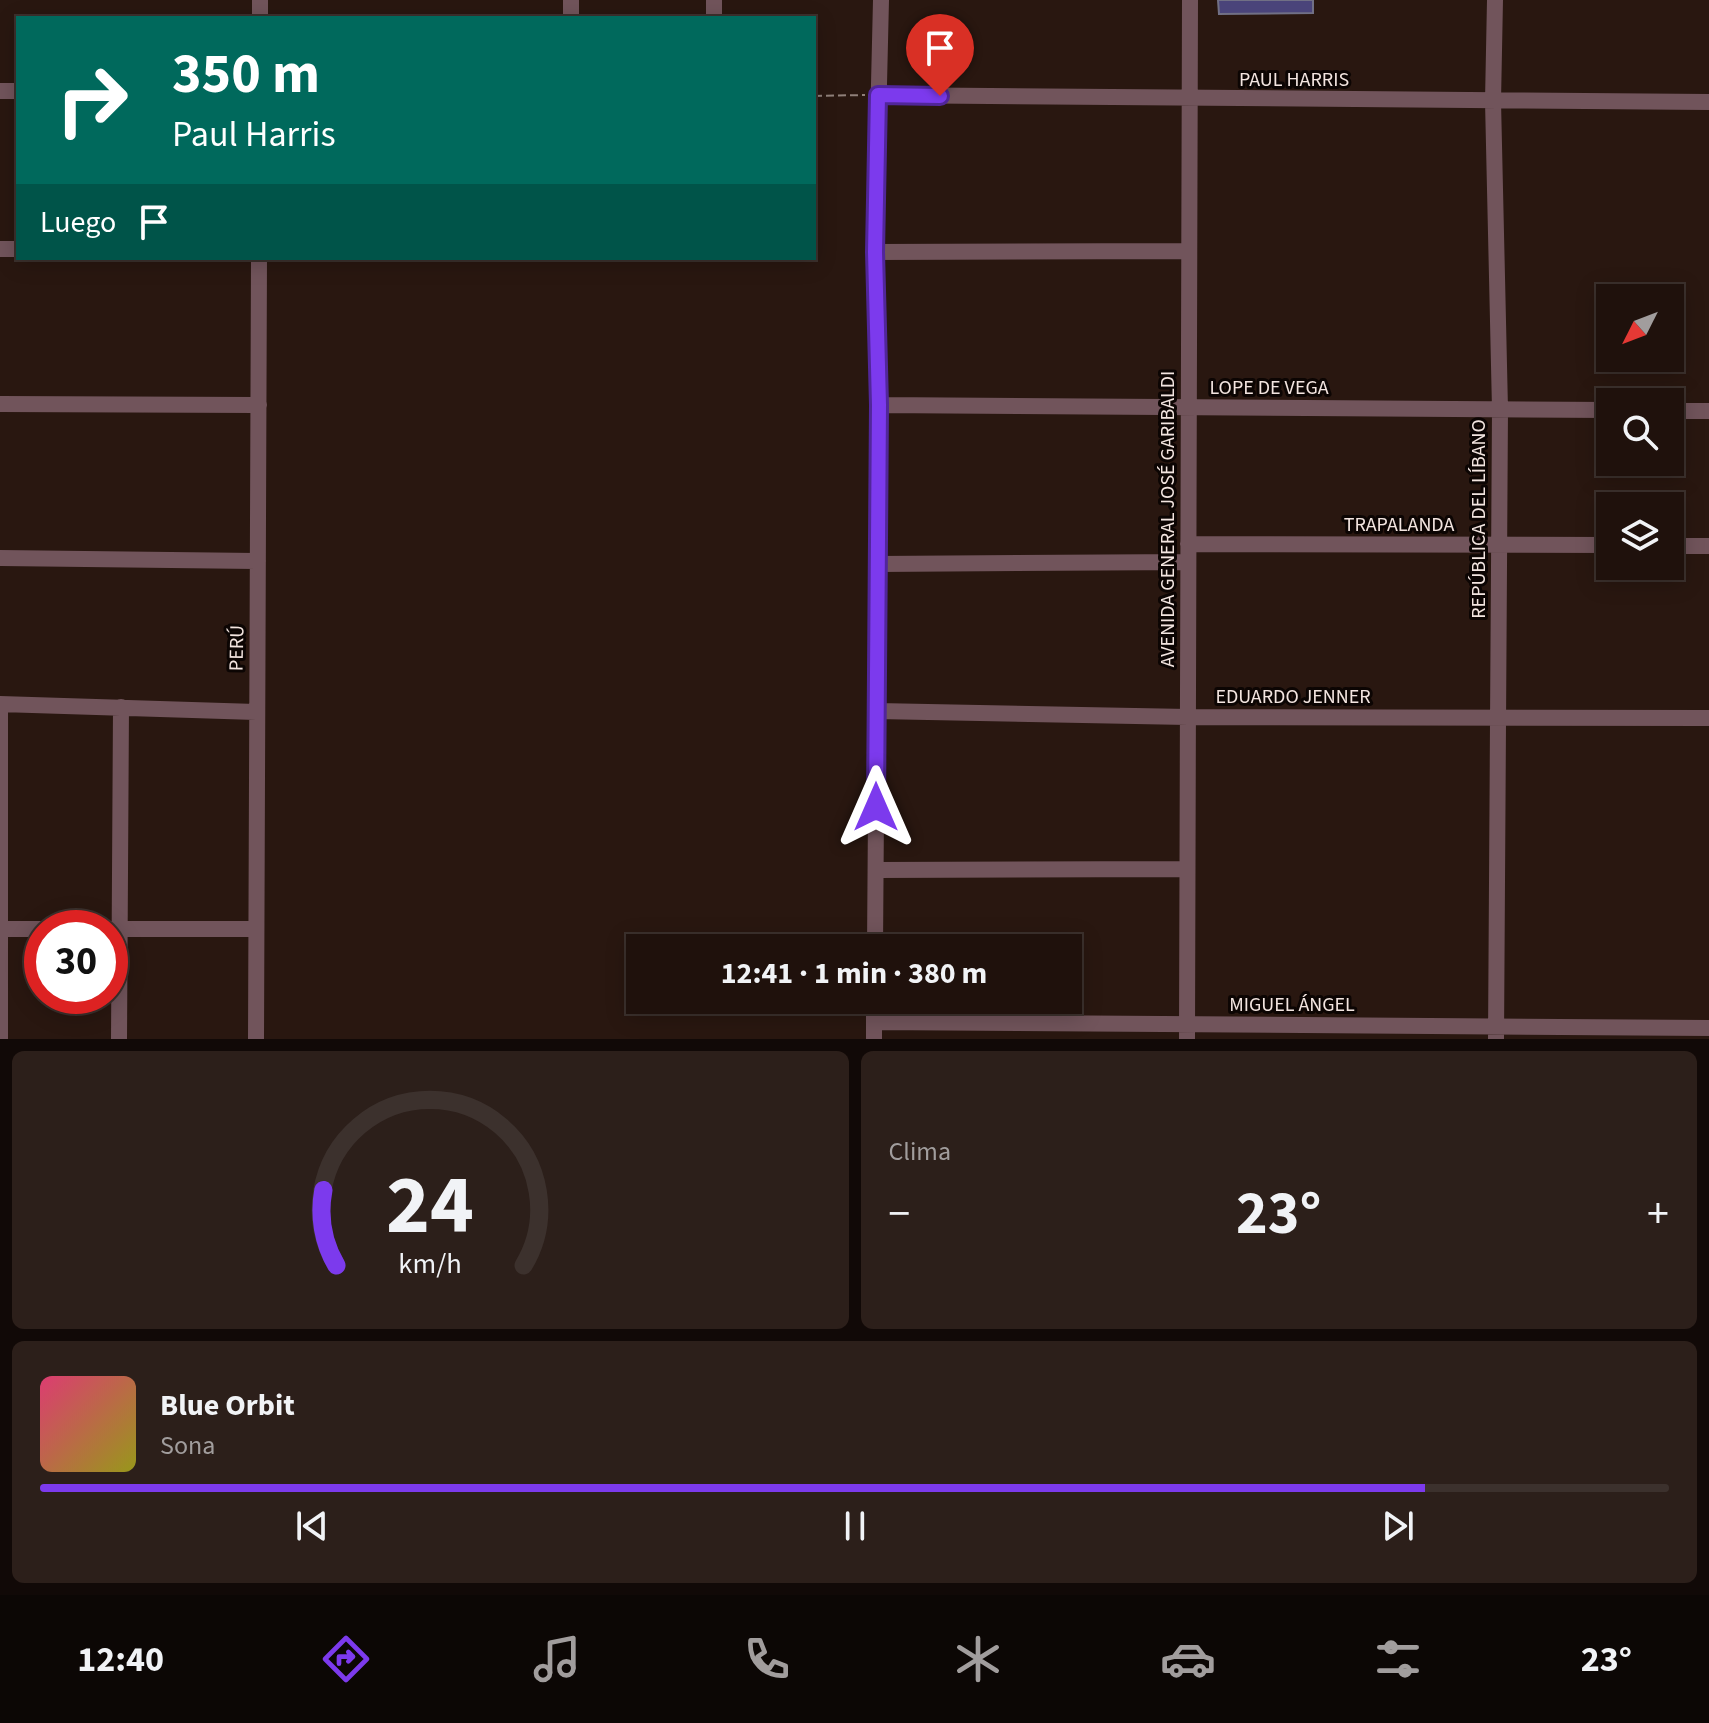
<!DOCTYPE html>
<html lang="es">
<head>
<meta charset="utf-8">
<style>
  :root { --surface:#1f110c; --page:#2c1f1a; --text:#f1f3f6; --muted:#a19d9d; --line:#3c312d; --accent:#7c3aed }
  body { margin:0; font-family:"Source Sans 3",sans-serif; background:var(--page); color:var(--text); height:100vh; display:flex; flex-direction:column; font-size:30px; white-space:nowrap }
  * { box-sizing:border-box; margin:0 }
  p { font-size:26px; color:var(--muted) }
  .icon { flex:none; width:44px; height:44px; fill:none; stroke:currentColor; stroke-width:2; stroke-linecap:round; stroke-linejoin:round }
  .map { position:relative; height:1039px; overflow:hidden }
  .details { display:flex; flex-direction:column; gap:12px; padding:12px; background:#110907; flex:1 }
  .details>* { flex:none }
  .banner { position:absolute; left:16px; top:16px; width:800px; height:244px; border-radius:0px; box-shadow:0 4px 20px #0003,0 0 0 2px var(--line); background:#00695c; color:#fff; overflow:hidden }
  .needle { width:52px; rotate:228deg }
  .fabs { position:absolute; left:1596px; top:284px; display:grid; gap:16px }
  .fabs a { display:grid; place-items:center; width:88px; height:88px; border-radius:0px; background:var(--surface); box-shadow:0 4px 20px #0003,0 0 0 2px var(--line); font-size:40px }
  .speed { position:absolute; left:24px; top:910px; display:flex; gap:16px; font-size:40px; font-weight:700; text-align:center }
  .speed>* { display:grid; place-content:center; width:104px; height:104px; border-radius:50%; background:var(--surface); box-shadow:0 4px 20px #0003,0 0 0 2px var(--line); line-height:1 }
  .speed .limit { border:12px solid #d22; background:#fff; color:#111 }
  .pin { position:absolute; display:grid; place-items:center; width:68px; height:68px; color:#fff; margin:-82px -34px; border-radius:50% 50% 50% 0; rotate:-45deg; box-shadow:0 0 8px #0007 }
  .pin .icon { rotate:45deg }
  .me { position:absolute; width:88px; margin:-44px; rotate:0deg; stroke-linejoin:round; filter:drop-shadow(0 0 6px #0008) }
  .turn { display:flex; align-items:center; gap:28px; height:168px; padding:0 24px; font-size:36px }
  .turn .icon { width:104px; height:104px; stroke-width:2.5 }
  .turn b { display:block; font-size:56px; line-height:68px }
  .then { display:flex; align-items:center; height:76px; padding:0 24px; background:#0003; gap:16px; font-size:30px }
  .big { font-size:60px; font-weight:700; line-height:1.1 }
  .details .widget { flex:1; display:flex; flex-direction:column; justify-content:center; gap:12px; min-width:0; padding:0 28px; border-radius:12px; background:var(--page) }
  .details .dial { align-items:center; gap:0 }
  .dial svg { height:208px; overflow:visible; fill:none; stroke:var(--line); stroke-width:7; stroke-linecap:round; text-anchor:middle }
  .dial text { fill:var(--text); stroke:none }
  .song { display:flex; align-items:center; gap:24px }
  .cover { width:96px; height:96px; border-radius:12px; background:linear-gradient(135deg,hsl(340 70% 55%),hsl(60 70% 35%)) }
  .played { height:8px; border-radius:4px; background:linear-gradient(90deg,var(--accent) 85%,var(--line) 85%) }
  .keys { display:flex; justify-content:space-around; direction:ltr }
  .heat { display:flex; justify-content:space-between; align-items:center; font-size:44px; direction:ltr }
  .details .tiles { flex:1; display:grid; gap:12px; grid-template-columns:1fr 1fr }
  .widget:last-child { grid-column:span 2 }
  .trip { position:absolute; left:626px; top:934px; width:456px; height:80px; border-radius:0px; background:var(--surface); box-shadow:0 4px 20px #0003,0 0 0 2px var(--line); font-weight:700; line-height:80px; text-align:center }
  .tab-bar { display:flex; height:128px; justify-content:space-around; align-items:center; background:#0c0705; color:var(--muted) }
  .tab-bar .icon { width:56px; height:56px }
  .tab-bar .current { color:var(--accent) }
  .tab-bar b { font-size:36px; color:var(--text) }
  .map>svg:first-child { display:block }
  .building { fill:#4a447a; stroke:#717085; stroke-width:2 }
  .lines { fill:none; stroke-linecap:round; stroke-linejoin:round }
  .path { stroke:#90807a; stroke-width:2; stroke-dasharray:8 4; stroke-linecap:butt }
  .minor { stroke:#71545b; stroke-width:16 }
  .route-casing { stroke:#51269a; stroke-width:20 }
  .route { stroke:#7c3aed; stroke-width:14 }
  .labels { text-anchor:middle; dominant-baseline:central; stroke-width:6; stroke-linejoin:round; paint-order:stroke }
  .street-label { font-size:20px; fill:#f3e5e0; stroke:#0c0503 }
</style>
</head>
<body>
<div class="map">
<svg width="1709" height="1039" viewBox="0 0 1709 1039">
  <rect width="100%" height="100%" fill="#291710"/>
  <!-- building -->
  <path class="building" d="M1218 0H1313V13L1219 14Z"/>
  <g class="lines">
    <!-- path -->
    <path class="path" d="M814 96 865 95"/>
    <!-- minor -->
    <path class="minor" d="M1495 0 1493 101 1500 409 1496 1039
      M260 18V0
      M571 18V0
      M714 18V0
      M0 91H18
      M878 95 1709 102
      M0 249H18
      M875 252 1189 251
      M0 404 259 405
      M879 405 1610 410
      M1670 411H1709
      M1188 544 1610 545
      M1670 546H1709
      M0 558 258 561
      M878 564 1188 562
      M0 704 256 712
      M877 711 1188 717 1709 718
      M876 870 1187 869
      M0 929H42
      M110 929H256
      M875 948 879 405 875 252 881 0
      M874 1022 1709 1028
      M0 1039V704
      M119 1039 121 707
      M256 1039 259 258
      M874 1039V1000
      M1187 1039 1190 0"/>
  </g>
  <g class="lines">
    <defs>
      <path id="route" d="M876 807 879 405 875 252 878 95 940 96"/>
    </defs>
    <!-- route casing -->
    <use href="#route" class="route-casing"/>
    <!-- route -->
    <use href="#route" class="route"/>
  </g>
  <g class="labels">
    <!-- street labels -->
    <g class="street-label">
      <text x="1294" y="80">PAUL HARRIS</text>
      <text x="1269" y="388">LOPE DE VEGA</text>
      <text transform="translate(1168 519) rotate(-90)">AVENIDA GENERAL JOSÉ GARIBALDI</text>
      <text transform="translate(1479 519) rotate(-90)">REPÚBLICA DEL LÍBANO</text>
      <text x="1399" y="525">TRAPALANDA</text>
      <text transform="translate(237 648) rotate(-89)">PERÚ</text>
      <text x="1293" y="697">EDUARDO JENNER</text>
      <text x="1292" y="1005">MIGUEL ÁNGEL</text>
    </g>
  </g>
</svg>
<div class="fabs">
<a><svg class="needle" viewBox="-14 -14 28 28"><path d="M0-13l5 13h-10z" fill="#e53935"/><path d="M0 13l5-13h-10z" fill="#a19d9d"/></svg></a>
<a><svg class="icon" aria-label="search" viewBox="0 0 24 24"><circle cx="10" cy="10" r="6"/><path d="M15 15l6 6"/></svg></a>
<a><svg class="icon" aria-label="layers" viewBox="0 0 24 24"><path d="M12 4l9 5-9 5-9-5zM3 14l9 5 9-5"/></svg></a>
</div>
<div class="speed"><div class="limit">30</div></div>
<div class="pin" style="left:940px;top:96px;background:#d93025"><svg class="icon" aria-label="arrive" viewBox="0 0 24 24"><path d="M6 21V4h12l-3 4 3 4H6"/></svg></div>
<svg class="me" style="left:876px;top:807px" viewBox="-20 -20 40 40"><path d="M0-17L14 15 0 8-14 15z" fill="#7c3aed" stroke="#fff" stroke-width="4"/></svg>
<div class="trip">12:41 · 1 min · 380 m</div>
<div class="banner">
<div class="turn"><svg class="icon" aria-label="right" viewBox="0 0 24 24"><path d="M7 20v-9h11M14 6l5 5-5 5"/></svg><div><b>350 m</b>Paul Harris</div></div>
<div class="then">Luego<svg class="icon" aria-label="arrive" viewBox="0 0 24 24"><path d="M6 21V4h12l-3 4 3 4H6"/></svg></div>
</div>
</div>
<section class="details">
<div class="tiles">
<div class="widget dial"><svg viewBox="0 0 100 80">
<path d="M14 69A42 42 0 1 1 86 69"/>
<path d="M14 69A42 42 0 0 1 9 40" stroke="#7c3aed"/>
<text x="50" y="56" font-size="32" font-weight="700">24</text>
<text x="50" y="72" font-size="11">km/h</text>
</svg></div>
<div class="widget"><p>Clima</p>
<div class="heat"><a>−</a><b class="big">23°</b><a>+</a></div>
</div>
<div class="widget">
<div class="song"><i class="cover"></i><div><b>Blue Orbit</b><p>Sona</p></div></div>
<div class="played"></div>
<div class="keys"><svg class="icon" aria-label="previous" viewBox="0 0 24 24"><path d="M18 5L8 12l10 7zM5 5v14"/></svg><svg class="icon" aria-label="pause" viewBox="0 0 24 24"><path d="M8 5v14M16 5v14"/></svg><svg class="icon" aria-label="next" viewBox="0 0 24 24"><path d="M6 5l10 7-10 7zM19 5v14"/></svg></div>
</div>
</div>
</section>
<nav class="tab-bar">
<b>12:40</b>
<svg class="icon current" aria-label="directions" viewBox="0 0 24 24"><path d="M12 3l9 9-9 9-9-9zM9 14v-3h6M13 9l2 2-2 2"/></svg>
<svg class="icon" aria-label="music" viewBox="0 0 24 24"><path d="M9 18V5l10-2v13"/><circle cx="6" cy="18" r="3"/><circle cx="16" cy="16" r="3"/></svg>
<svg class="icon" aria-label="phone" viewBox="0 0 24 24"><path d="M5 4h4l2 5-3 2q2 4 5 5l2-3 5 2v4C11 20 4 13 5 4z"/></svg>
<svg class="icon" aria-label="climate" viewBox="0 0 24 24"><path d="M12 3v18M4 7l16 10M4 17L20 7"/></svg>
<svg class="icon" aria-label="car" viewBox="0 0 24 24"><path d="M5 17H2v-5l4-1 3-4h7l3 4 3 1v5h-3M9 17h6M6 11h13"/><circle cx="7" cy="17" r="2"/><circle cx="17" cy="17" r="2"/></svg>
<svg class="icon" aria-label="filters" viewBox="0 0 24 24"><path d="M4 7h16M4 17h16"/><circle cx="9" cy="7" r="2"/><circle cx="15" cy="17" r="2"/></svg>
<b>23°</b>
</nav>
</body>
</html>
